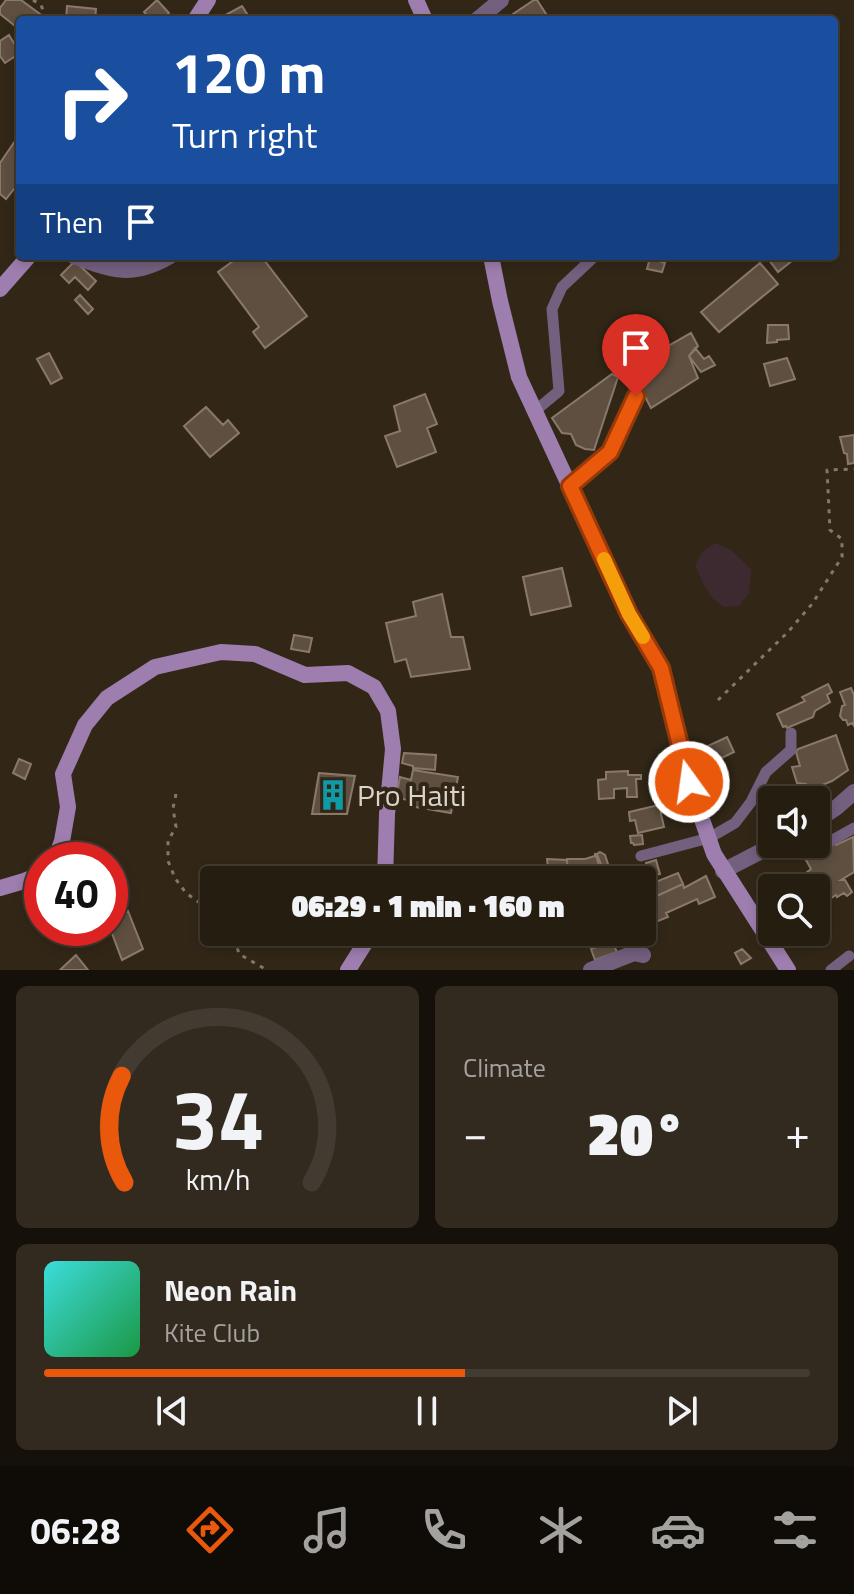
<!DOCTYPE html>
<html lang="en">
<head>
<meta charset="utf-8">
<style>
  :root { --surface:#261d11; --page:#322a1f; --text:#f1f3f6; --muted:#a4a29f; --line:#423b31; --accent:#ea580c }
  body { margin:0; font-family:"Titillium Web",sans-serif; background:var(--page); color:var(--text); height:100vh; display:flex; flex-direction:column; font-size:30px; white-space:nowrap }
  * { box-sizing:border-box; margin:0 }
  p { font-size:26px; color:var(--muted) }
  .icon { flex:none; width:44px; height:44px; fill:none; stroke:currentColor; stroke-width:2; stroke-linecap:round; stroke-linejoin:round }
  .map { position:relative; height:970px; overflow:hidden }
  .drawer { display:flex; flex-direction:column; gap:16px; padding:16px; background:#151009; flex:1 }
  .drawer>* { flex:none }
  .hud { position:absolute; left:16px; top:16px; width:822px; height:244px; border-radius:8px; box-shadow:0 4px 12px #0003,0 0 0 2px var(--line); background:#1a4fa0; color:#fff; overflow:hidden }
  .controls { position:absolute; left:758px; top:786px; display:grid; gap:16px }
  .controls a { display:grid; place-items:center; width:72px; height:72px; border-radius:8px; background:var(--surface); box-shadow:0 4px 12px #0003,0 0 0 2px var(--line); font-size:40px }
  .speed { position:absolute; left:24px; top:842px; display:flex; gap:16px; font-size:40px; font-weight:700; text-align:center }
  .speed>* { display:grid; place-content:center; width:104px; height:104px; border-radius:50%; background:var(--surface); box-shadow:0 4px 12px #0003,0 0 0 2px var(--line); line-height:1 }
  .speed .limit { border:12px solid #d22; background:#fff; color:#111 }
  .pin { position:absolute; display:grid; place-items:center; width:68px; height:68px; color:#fff; margin:-82px -34px; border-radius:50% 50% 50% 0; rotate:-45deg; box-shadow:0 0 8px #0007 }
  .pin .icon { rotate:45deg }
  .me { position:absolute; width:88px; margin:-44px; rotate:346deg; stroke-linejoin:round; filter:drop-shadow(0 0 6px #0008) }
  .turn { display:flex; align-items:center; gap:28px; height:168px; padding:0 24px; font-size:36px }
  .turn .icon { width:104px; height:104px; stroke-width:2.5 }
  .turn b { display:block; font-size:56px; line-height:68px }
  .then { display:flex; align-items:center; height:76px; padding:0 24px; background:#0003; gap:16px; font-size:30px }
  .big { font-size:60px; font-weight:800; line-height:1.1 }
  .drawer .card { flex:1; display:flex; flex-direction:column; justify-content:center; gap:12px; min-width:0; padding:0 28px; border-radius:12px; background:var(--page) }
  .drawer .dial { align-items:center; gap:0 }
  .dial svg { height:208px; overflow:visible; fill:none; stroke:var(--line); stroke-width:7; stroke-linecap:round; text-anchor:middle }
  .dial text { fill:var(--text); stroke:none }
  .song { display:flex; align-items:center; gap:24px }
  .cover { width:96px; height:96px; border-radius:12px; background:linear-gradient(135deg,hsl(180 70% 55%),hsl(140 70% 35%)) }
  .played { height:8px; border-radius:4px; background:linear-gradient(90deg,var(--accent) 55%,var(--line) 55%) }
  .keys { display:flex; justify-content:space-around; direction:ltr }
  .heat { display:flex; justify-content:space-between; align-items:center; font-size:44px; direction:ltr }
  .drawer .tiles { flex:1; display:grid; gap:16px; grid-template-columns:1fr 1fr }
  .card:last-child { grid-column:span 2 }
  .trip { position:absolute; left:200px; top:866px; width:456px; height:80px; border-radius:8px; background:var(--surface); box-shadow:0 4px 12px #0003,0 0 0 2px var(--line); font-weight:800; line-height:80px; text-align:center }
  .dock { display:flex; height:128px; justify-content:space-around; align-items:center; background:#0f0c07; color:var(--muted) }
  .dock .icon { width:56px; height:56px }
  .dock .selected { color:var(--accent) }
  .dock b { font-size:36px; color:var(--text) }
  .map>svg:first-child { display:block }
  .industrial { fill:#3d2a30 }
  .building { fill:#5e4f40; stroke:#8a796a; stroke-width:2 }
  .lines { fill:none; stroke-linecap:round; stroke-linejoin:round }
  .path { stroke:#82796c; stroke-width:3; stroke-dasharray:4 6; stroke-linecap:butt }
  .lane { stroke:#735f7e; stroke-width:11 }
  .street { stroke:#735f7e; stroke-width:16 }
  .secondary { stroke:#9d7eae; stroke-width:16 }
  .route-casing { stroke:#983908; stroke-width:20 }
  .route { stroke:#ea580c; stroke-width:14 }
  .slow { stroke:#f59e0b; stroke-width:14 }
  .labels { text-anchor:middle; dominant-baseline:central; stroke-width:8; stroke-linejoin:round; paint-order:stroke }
  .poi-label { font-size:30px; fill:#dbd4ca; stroke:#322717; text-anchor:start }
</style>
</head>
<body>
<div class="map">
<svg width="854" height="970" viewBox="0 0 854 970">
  <rect width="100%" height="100%" fill="#322717"/>
  <!-- industrial -->
  <path class="industrial" d="M715 543 731 550 751 569 749 593 739 606 724 607 712 598 703 583 695 565 703 551Z"/>
  <!-- building -->
  <path class="building" d="M6 0H21L44 17 42 20H20V30L0 14V8Z
    M157 0 169 13 162 20H151L144 12Z
    M534 0H537L550 20H517L513 14Z
    M67 6 96 9 95 20H66Z
    M242 6 251 20H221L220 18Z
    M9 35 20 53 5 63 0 56V41Z
    M15 141 20 144V193L14 189 6 199 0 194V163Z
    M240 256H261L307 316 265 348 253 332 259 327 218 272Z
    M766 256H798L778 272Z
    M650 258 665 263 662 272 647 269Z
    M75 261 96 281 88 290 75 277 69 283 61 275Z
    M760 263 778 284 719 332 701 312Z
    M80 295 93 309 88 314 75 300Z
    M768 325H788L789 339 777 340V342L767 343Z
    M691 333 698 346 689 356 698 378 651 408 630 368Z
    M695 348 704 359 709 356 715 365 701 372 689 356Z
    M49 353 62 378 51 384 37 359Z
    M787 358 795 379 770 386 764 364Z
    M612 374 618 377 594 450 585 449 576 445 571 434 562 433 552 418Z
    M425 394 437 424 427 428 436 452 397 467 385 436 400 431 394 406Z
    M206 407 223 425 228 420 239 433 210 457 184 426Z
    M854 435V463L848 464 847 454 844 453 840 437Z
    M562 568 571 606 531 615 523 577Z
    M442 594 451 637H463L470 669 411 677 406 659 395 662 386 623 416 616 413 602Z
    M294 635 312 638 309 652 291 649Z
    M828 684 832 692 827 695 830 702 815 711 813 717 787 728 786 726 783 727 777 714 805 701 802 697Z
    M851 688 854 695V726L852 723 848 725 846 720H843L840 716 842 706 845 705 840 692Z
    M836 735 848 770 832 781 810 790 806 784 797 783 792 767 800 766 796 752 798 749Z
    M727 737 734 752 703 767 697 751Z
    M404 753 436 755 435 770 413 768V766L402 763Z
    M19 759 31 764 25 779 13 773Z
    M413 770 458 777 451 813 415 807V801L396 798 400 777 411 780Z
    M628 771V775H641V779H636L637 797H627V788L614 789V798L599 799 598 780 606 779V772Z
    M319 773 355 776 347 814H312Z
    M659 805 664 827 638 833 635 820 630 821 629 812Z
    M642 835 643 844 634 845 633 843H631L630 836Z
    M853 837 854 872 841 880H845L852 892 847 896 844 893 837 897 836 895 816 908V888H804L803 886 807 872 811 869 806 860 835 843 836 845Z
    M600 852 605 855 610 870 604 872 597 854Z
    M595 853 601 871 582 880H568L567 859H585L595 856Z
    M547 859 567 860 568 880H551L549 878Z
    M656 860 660 874 650 876 646 863Z
    M501 867H523V880H502Z
    M524 867H548L549 878 551 880H523Z
    M633 867 634 870 636 869 640 879 618 880 616 873Z
    M447 869V878H432L436 875 433 873V870Z
    M678 873 683 884 653 898 648 885Z
    M706 876 715 897 699 904 697 899 666 913 668 917 653 923 643 902 683 884 684 888Z
    M642 901 653 923 642 928Z
    M128 911 143 949 122 960 110 928V921Z
    M586 932H616V933L588 939Z
    M612 941 617 952 595 960 591 949Z
    M742 949 751 958 741 964 735 953Z
    M76 955 88 970H60Z"/>
  <g class="lines">
    <!-- path -->
    <path class="path" d="M33 0 41 5 47 20
      M718 700 788 632 812 604 842 557V539L830 530 827 470 854 469
      M176 794 173 808 176 827 168 841V861L175 878 186 893 214 913
      M227 932 235 940 239 954 267 970"/>
    <!-- lane -->
    <path class="lane" d="M535 411 559 391 552 309 562 287 595 256
      M570 486 610 452 636 396
      M806 844 811 852 854 828
      M641 856 709 838 735 823 751 802 766 772 791 750V733
      M831 970 849 956"/>
    <!-- street -->
    <path class="street" d="M477 20 501 0
      M74 256C113 271 132 278 170 256
      M816 821 837 807 854 792
      M723 871 775 844
      M591 970 634 953 643 955"/>
    <!-- secondary -->
    <path class="secondary" d="M416 0 425 20
      M195 20 208 0
      M491 256 500 301 519 377 629 614 661 668 689 782 714 854 788 970
      M0 289 29 256
      M55 860 62 841 68 807 63 774 85 725 107 698 155 667 221 652 255 654 305 675 348 673 374 687 388 711 393 749 387 814 385 880
      M0 888 24 881 42 874
      M348 970 372 932"/>
  </g>
  <g class="lines">
    <defs>
      <path id="route" d="M636 396 610 452 570 486 629 614 661 668 689 782"/>
    </defs>
    <!-- route casing -->
    <use href="#route" class="route-casing"/>
    <!-- route -->
    <use href="#route" class="route"/>
    <!-- slow -->
    <path class="slow" d="M604 559 629 614 643 637"/>
  </g>
  <!-- icons -->
  <defs>
    <symbol id="building-bare" viewBox="-9 -9 18 18"><path d="M-4-6H4V6H1V3H-1V6H-4ZM-2.5-4.3h1.7v1.8h-1.7ZM.8-4.3h1.7v1.8H.8ZM-2.5-1h1.7V.8h-1.7ZM.8-1h1.7V.8H.8Z" fill="#0f9aa8" stroke="#322717" stroke-width="2.5" paint-order="stroke"/></symbol>
  </defs>
  <g fill-rule="evenodd">
    <use href="#building-bare" x="311" y="773" width="44" height="44"/>
  </g>
  <g class="labels">
    <!-- poi labels -->
    <g class="poi-label">
      <text x="357" y="795">Pro Haiti</text>
    </g>
  </g>
</svg>
<div class="controls">
<a><svg class="icon" aria-label="sound" viewBox="0 0 24 24"><path d="M4 9h4l5-4v14l-5-4H4zM17 9q2 3 0 6"/></svg></a>
<a><svg class="icon" aria-label="search" viewBox="0 0 24 24"><circle cx="10" cy="10" r="6"/><path d="M15 15l6 6"/></svg></a>
</div>
<div class="speed"><div class="limit">40</div></div>
<div class="pin" style="left:636px;top:396px;background:#d93025"><svg class="icon" aria-label="arrive" viewBox="0 0 24 24"><path d="M6 21V4h12l-3 4 3 4H6"/></svg></div>
<svg class="me" style="left:689px;top:782px" viewBox="-20 -20 40 40"><circle r="17" fill="#ea580c" stroke="#fff" stroke-width="3"/><path d="M0-11L8 9 0 5-8 9z" fill="#fff"/></svg>
<div class="trip">06:29 · 1 min · 160 m</div>
<div class="hud">
<div class="turn"><svg class="icon" aria-label="right" viewBox="0 0 24 24"><path d="M7 20v-9h11M14 6l5 5-5 5"/></svg><div><b>120 m</b>Turn right</div></div>
<div class="then">Then<svg class="icon" aria-label="arrive" viewBox="0 0 24 24"><path d="M6 21V4h12l-3 4 3 4H6"/></svg></div>
</div>
</div>
<section class="drawer">
<div class="tiles">
<div class="card dial"><svg viewBox="0 0 100 80">
<path d="M14 69A42 42 0 1 1 86 69"/>
<path d="M14 69A42 42 0 0 1 13 28" stroke="#ea580c"/>
<text x="50" y="56" font-size="32" font-weight="700">34</text>
<text x="50" y="72" font-size="11">km/h</text>
</svg></div>
<div class="card"><p>Climate</p>
<div class="heat"><a>−</a><b class="big">20°</b><a>+</a></div>
</div>
<div class="card">
<div class="song"><i class="cover"></i><div><b>Neon Rain</b><p>Kite Club</p></div></div>
<div class="played"></div>
<div class="keys"><svg class="icon" aria-label="previous" viewBox="0 0 24 24"><path d="M18 5L8 12l10 7zM5 5v14"/></svg><svg class="icon" aria-label="pause" viewBox="0 0 24 24"><path d="M8 5v14M16 5v14"/></svg><svg class="icon" aria-label="next" viewBox="0 0 24 24"><path d="M6 5l10 7-10 7zM19 5v14"/></svg></div>
</div>
</div>
</section>
<nav class="dock">
<b>06:28</b>
<svg class="icon selected" aria-label="directions" viewBox="0 0 24 24"><path d="M12 3l9 9-9 9-9-9zM9 14v-3h6M13 9l2 2-2 2"/></svg>
<svg class="icon" aria-label="music" viewBox="0 0 24 24"><path d="M9 18V5l10-2v13"/><circle cx="6" cy="18" r="3"/><circle cx="16" cy="16" r="3"/></svg>
<svg class="icon" aria-label="phone" viewBox="0 0 24 24"><path d="M5 4h4l2 5-3 2q2 4 5 5l2-3 5 2v4C11 20 4 13 5 4z"/></svg>
<svg class="icon" aria-label="climate" viewBox="0 0 24 24"><path d="M12 3v18M4 7l16 10M4 17L20 7"/></svg>
<svg class="icon" aria-label="car" viewBox="0 0 24 24"><path d="M5 17H2v-5l4-1 3-4h7l3 4 3 1v5h-3M9 17h6M6 11h13"/><circle cx="7" cy="17" r="2"/><circle cx="17" cy="17" r="2"/></svg>
<svg class="icon" aria-label="filters" viewBox="0 0 24 24"><path d="M4 7h16M4 17h16"/><circle cx="9" cy="7" r="2"/><circle cx="15" cy="17" r="2"/></svg>
</nav>
</body>
</html>
